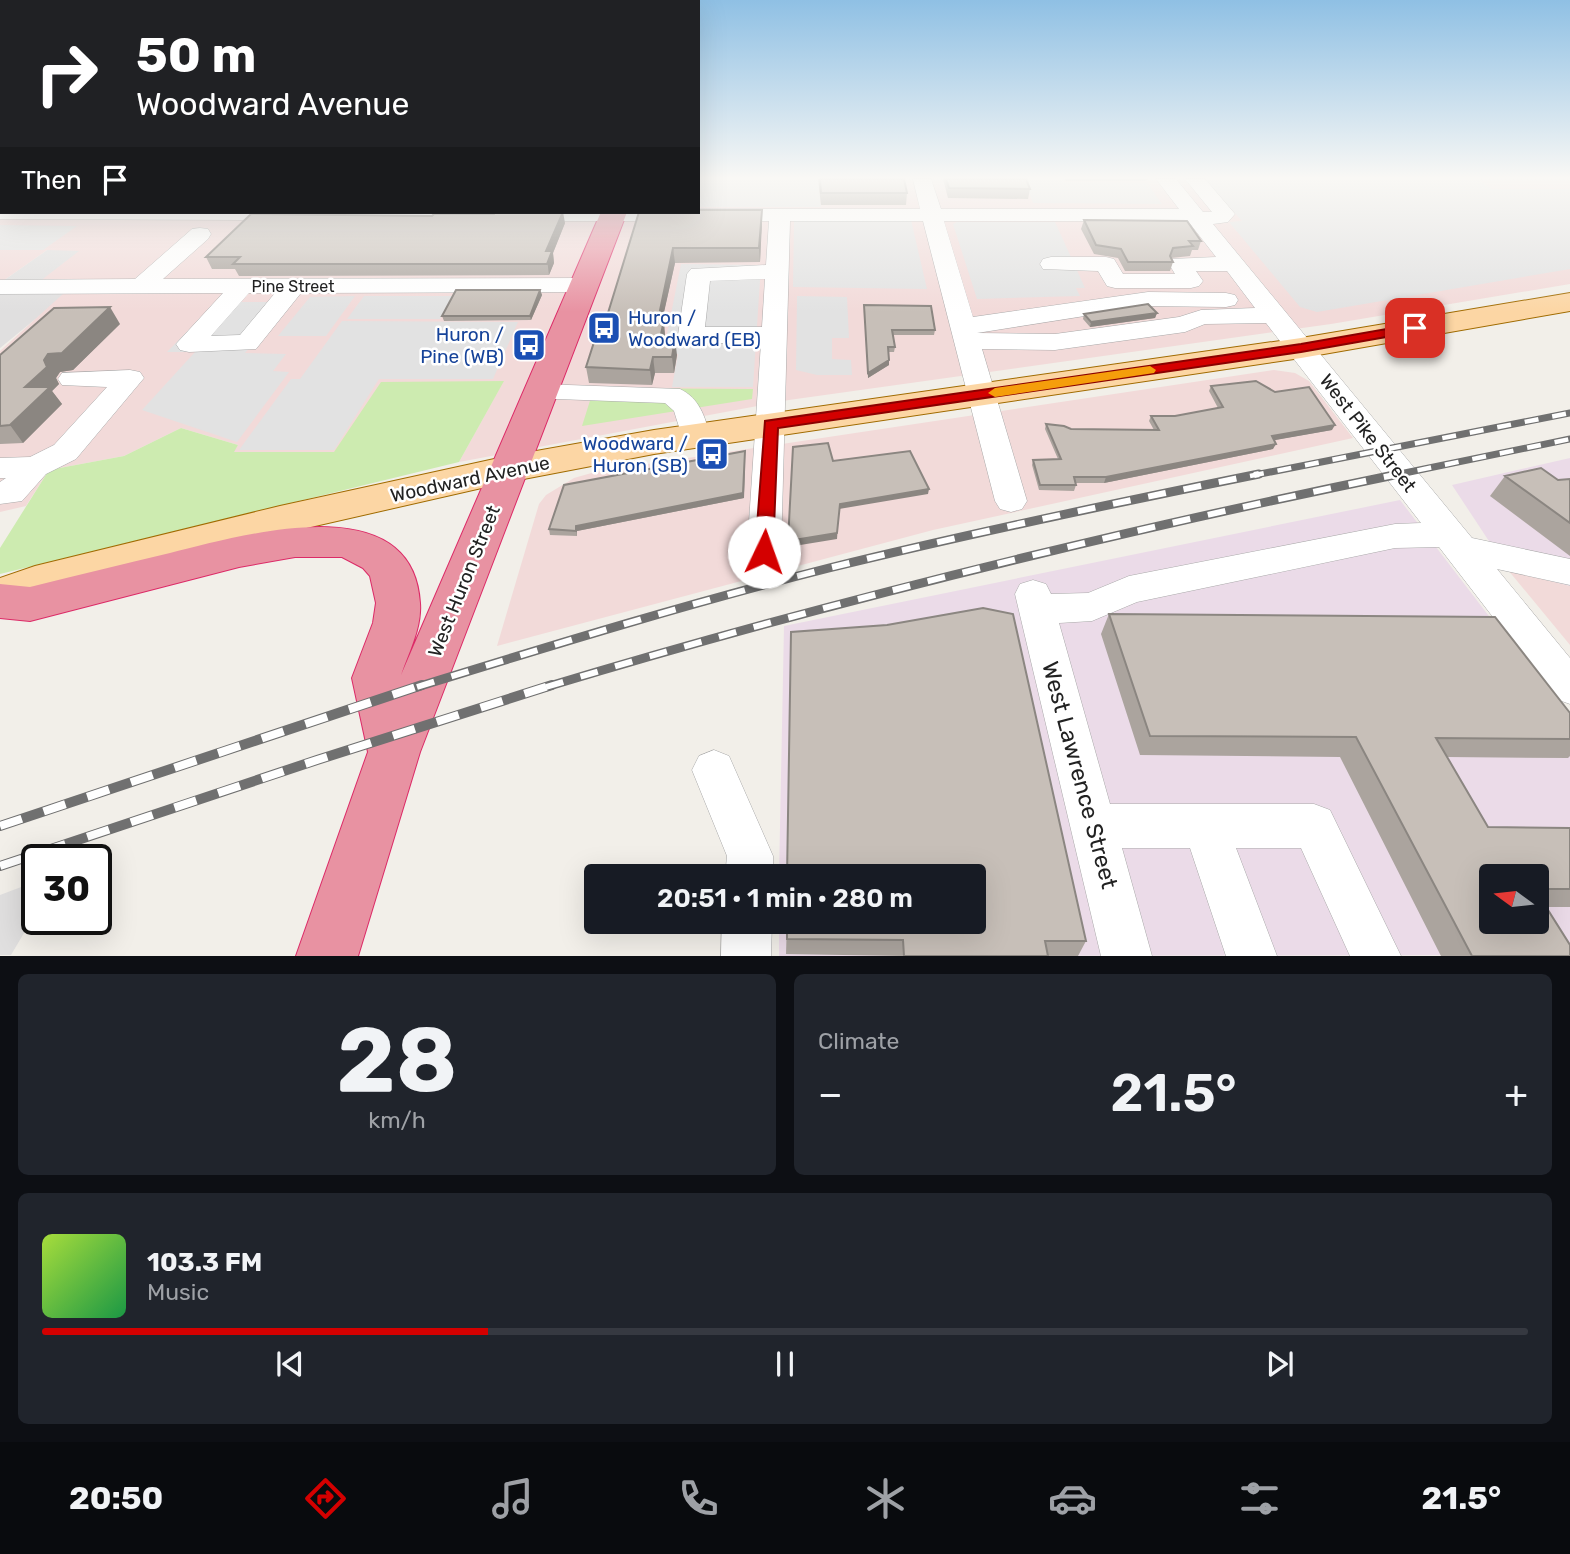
<!DOCTYPE html>
<html lang="en">
<head>
<meta charset="utf-8">
<style>
  :root { --surface:#171b24; --page:#20242c; --text:#f1f3f6; --muted:#9ea1a6; --line:#363941; --accent:#d40000 }
  body { margin:0; font-family:Rubik,sans-serif; background:var(--page); color:var(--text); height:100vh; display:flex; flex-direction:column; font-size:26px; white-space:nowrap }
  * { box-sizing:border-box; margin:0 }
  p { font-size:23px; color:var(--muted) }
  .icon { flex:none; width:38px; height:38px; fill:none; stroke:currentColor; stroke-width:2; stroke-linecap:round; stroke-linejoin:round }
  .map { position:relative; height:956px; overflow:hidden }
  .side { display:flex; flex-direction:column; gap:18px; padding:18px; background:#0d0f14; flex:1 }
  .side>* { flex:none }
  .hud { position:absolute; left:0px; top:0px; width:700px; height:214px; box-shadow:0 7px 28px #0002; background:#202124; color:#fff; overflow:hidden }
  .needle { width:46px; rotate:285deg }
  .buttons { position:absolute; left:1479px; top:864px; display:grid; gap:14px }
  .buttons a { display:grid; place-items:center; width:70px; height:70px; border-radius:7px; background:var(--surface); box-shadow:0 7px 28px #0002; font-size:35px }
  .speed { position:absolute; left:21px; top:844px; display:flex; gap:14px; font-size:35px; font-weight:700; text-align:center }
  .speed>* { display:grid; place-content:center; width:91px; height:91px; border-radius:50%; background:var(--surface); box-shadow:0 7px 28px #0002; line-height:1 }
  .speed .limit { border:4px solid #111; border-radius:10px; background:#fff; color:#111 }
  .pin { position:absolute; display:grid; place-items:center; width:60px; height:60px; color:#fff; margin:-30px; border-radius:14px; box-shadow:0 4px 10px #0006 }
  .me { position:absolute; width:77px; margin:-38px; rotate:3deg; stroke-linejoin:round; filter:drop-shadow(0 0 5px #0008) }
  .turn { display:flex; align-items:center; gap:24px; height:147px; padding:0 21px; font-size:32px }
  .turn .icon { width:91px; height:91px; stroke-width:2.5 }
  .turn b { display:block; font-size:49px; line-height:60px }
  .then { display:flex; align-items:center; height:66px; padding:0 21px; background:#0003; gap:14px; font-size:26px }
  .big { font-size:52px; font-weight:600; line-height:1.1 }
  .side .tile { flex:1; display:flex; flex-direction:column; justify-content:center; gap:10px; min-width:0; padding:0 24px; border-radius:10px; background:var(--page) }
  .side .dial { align-items:center; gap:0 }
  .dial b { font-size:91px; line-height:1 }
  .song { display:flex; align-items:center; gap:21px }
  .cover { width:84px; height:84px; border-radius:10px; background:linear-gradient(135deg,hsl(80 70% 55%),hsl(140 70% 35%)) }
  .played { height:7px; border-radius:4px; background:linear-gradient(90deg,var(--accent) 30%,var(--line) 30%) }
  .keys { display:flex; justify-content:space-around; direction:ltr }
  .heat { display:flex; justify-content:space-between; align-items:center; font-size:38px; direction:ltr }
  .side .tiles { flex:1; display:grid; gap:18px; grid-template-columns:1fr 1fr }
  .tile:last-child { grid-column:span 2 }
  .trip { position:absolute; left:584px; top:864px; width:402px; height:70px; border-radius:7px; background:var(--surface); box-shadow:0 7px 28px #0002; font-weight:600; line-height:70px; text-align:center }
  .menu { display:flex; height:112px; justify-content:space-around; align-items:center; background:#090b0e; color:var(--muted) }
  .menu .icon { width:49px; height:49px }
  .menu .on { color:var(--accent) }
  .menu b { font-size:32px; color:var(--text) }
  .map>svg:first-child { display:block }
  .residential { fill:#e0dfdf }
  .commercial { fill:#f2dad9 }
  .industrial { fill:#ebdbe8; fill-rule:evenodd }
  .grass { fill:#cdebb0 }
  .parking { fill:#e2e2e2 }
  .lines { fill:none; stroke-linecap:round; stroke-linejoin:round }
  .minor-casing { stroke:#a9a9a9; stroke-width:1 }
  .major-casing { stroke:#a06b00; stroke-width:2 }
  .highway-casing { stroke:#dc2a67; stroke-width:2 }
  .minor { fill:#fff; fill-rule:evenodd }
  .major { fill:#fcd6a4; fill-rule:evenodd }
  .highway { fill:#e892a2; fill-rule:evenodd }
  .rail-far2-casing { stroke:#707070; stroke-width:7 }
  .rail-far1-casing { stroke:#707070; stroke-width:9 }
  .rail-casing { stroke:#707070; stroke-width:10 }
  .rail-far2 { stroke:#fff; stroke-width:4.5; stroke-dasharray:14; stroke-linecap:butt }
  .rail-far1 { stroke:#fff; stroke-width:6; stroke-dasharray:18; stroke-linecap:butt }
  .rail { stroke:#fff; stroke-width:8; stroke-dasharray:23; stroke-linecap:butt }
  .wall { fill:#aba49e; fill-rule:evenodd }
  .shaded-wall { fill:#8b8681 }
  .building { fill:#c7bfb8; stroke:#8b8681; stroke-width:2 }
  .route { fill:#d40000; stroke:#8a0000; stroke-width:2 }
  .slow { fill:#f59e0b }
  .labels { text-anchor:middle; dominant-baseline:central; stroke-width:5; stroke-linejoin:round; paint-order:stroke }
  .far-street-label { font-size:16px; fill:#222; stroke:#fff }
  .transit-label { font-size:19px; fill:#164399; stroke:#fff; text-anchor:end }
  .street-label { font-size:19px; fill:#222; stroke:#fff }
  .near-street-label { font-size:23px; fill:#222; stroke:#fff }
</style>
</head>
<body>
<div class="map">
<svg width="1570" height="956" viewBox="0 0 1570 956">
  <rect width="100%" height="100%" fill="#f2efe9"/>
  <!-- residential -->
  <path class="residential" d="M47 250H80L62 292 66 294 0 348V283Z
    M37 881V911L11 955H0V895Z"/>
  <!-- commercial -->
  <path class="commercial" d="M0 179 2 212H698V179H1570V284L1331 324 789 400 459 462 503 382 335 452H233L238 445 181 428 124 456 49 470 26 506 0 512V351L64 293 26 292 79 251 47 250 0 283Z
    M1274 370 1295 373 1309 381 1353 438 933 530 497 646 539 504 546 495 574 478 595 472Z
    M1508 570 1570 586V645Z"/>
  <!-- industrial -->
  <path class="industrial" d="M1570 458V586L1508 570 1452 485Z
    M1400 500 1570 722V955L779 956V922H975V877H779L784 626ZM1491 877H1536V922H1491Z"/>
  <!-- grass -->
  <path class="grass" d="M504 381 459 462 0 574V548L49 470 124 456 181 428 238 445 234 452H334L381 382Z
    M594 388 753 389 752 399 582 426Z"/>
  <!-- parking -->
  <path class="parking" d="M698 179H818L821 207H698Z
    M1024 179H1061L1064 182 1147 183 1162 204 1033 203Z
    M1204 179H1478L1492 189H1570V269L1317 312 1300 307 1229 222 1242 221Z
    M794 220H911L927 289 793 287Z
    M957 222H1055L1085 288H1076L1080 296 977 299 953 224Z
    M0 225 77 226 43 250H0Z
    M681 264 761 265 753 387H672L678 354H663Z
    M355 296 326 336H278L310 297Z
    M364 296H454L440 319H347Z
    M797 296 847 297 849 338H832V359L851 360 852 375H817L796 370Z
    M216 302H289L245 353 286 354 273 371 289 372 237 442 142 410 195 352H167Z
    M342 321 518 322 493 379H379L334 450H239L291 379H300Z"/>
  <g class="lines">
    <defs>
      <path id="minor" d="M0 179H2V188H0Z
        M913 179H931L941 209H1179L1156 179H1176L1203 212H1212L1185 179H1205L1235 214 1228 222 1213 224 1472 538 1570 559V585L1497 569 1570 658V704L1556 699 1439 547 1395 548 1137 602 1092 621 1059 623 1110 804H1314L1330 810 1401 956H1350L1301 848H1236L1277 956H1226L1190 848H1122L1152 956H1101L1015 594 1020 584 1033 580 1046 584 1051 594 1088 593 1129 576 1395 524 1421 523 1266 323 1205 324 1185 332 1055 350 982 349 1027 501 1022 509 1011 512 1000 509 995 501 923 221H790L781 552 776 561 764 565 752 561 747 552 761 343H691L682 340 678 335 687 274 691 269 766 265 769 221H520L513 219 510 215 512 212H698V209H920ZM944 221H1188L1216 257 1172 259 1169 264 1175 274H1123L1114 259 1106 257H1051L1043 259 1040 264 1043 269 1098 271 1107 286 1115 288H1191L1199 286 1203 281 1196 271H1227L1255 308 1201 310 1179 317 1055 334 977 333 1148 306 1226 307 1235 305 1238 300 1235 295 1226 293 1148 292 973 317ZM765 279 762 327H705L710 281Z
        M0 207 2 212H483L485 215 482 219 475 221 0 219Z
        M200 228 208 229 211 234 208 239 163 279 585 278 593 280 597 285 593 290 585 292 301 293 256 349 189 352 180 350 176 344 223 293 0 294V280L135 279 192 229ZM249 293H275L240 335 211 336Z
        M130 370 140 372 144 378 76 459 46 474 22 501 0 504V482L6 478H0V458L30 457 54 445 107 387 62 385 58 379 62 373Z
        M540 384 680 389C699 398 705 416 710 436L706 443 695 445 684 443 674 411 665 403 530 398 526 392 530 386Z
        M714 750 729 756 773 856V877H725L727 856 692 770 699 756Z
        M722 922H772L771 956H721Z"/>
      <path id="major" d="M1570 293V311L1301 358 654 454 508 482 280 534 44 597 0 613V578L35 566 280 506 508 456 654 430 1301 338Z"/>
      <path id="highway" d="M601 212H627L420 752 358 956H296L368 752 352 678 373 623 376 603 370 576 363 568 342 557H295L239 567 30 621 0 618V584L30 587C77 575 124 564 170 553 239 536 413 484 420 603 422 627 409 652 401 675Z"/>
    </defs>
    <!-- minor casing -->
    <use href="#minor" class="minor-casing"/>
    <!-- major casing -->
    <use href="#major" class="major-casing"/>
    <!-- highway casing -->
    <use href="#highway" class="highway-casing"/>
    <!-- minor -->
    <use href="#minor" class="minor"/>
    <!-- major -->
    <use href="#major" class="major"/>
    <!-- highway -->
    <use href="#highway" class="highway"/>
    <defs>
      <path id="rail-far2" d="M1250 476 1570 413
        M1390 476 1570 439"/>
      <path id="rail-far1" d="M417 687C553 645 690 603 829 568 971 533 1115 503 1259 474
        M546 687C827 602 1111 533 1399 474"/>
      <path id="rail" d="M0 826 422 685
        M0 866 317 760 552 685"/>
    </defs>
    <!-- rail-far2 casing -->
    <use href="#rail-far2" class="rail-far2-casing"/>
    <!-- rail-far1 casing -->
    <use href="#rail-far1" class="rail-far1-casing"/>
    <!-- rail casing -->
    <use href="#rail" class="rail-casing"/>
    <!-- rail-far2 -->
    <use href="#rail-far2" class="rail-far2"/>
    <!-- rail-far1 -->
    <use href="#rail-far1" class="rail-far1"/>
    <!-- rail -->
    <use href="#rail" class="rail"/>
  </g>
  <!-- wall -->
  <path class="wall" d="M818 179H904L907 193 906 205H821Z
    M943 179H1026L1030 189 1028 199 948 198Z
    M1065 179H1147L1146 181H1066Z
    M762 210 760 262 675 263 662 320 665 335V339L677 355 674 373H655L652 385 589 383 586 367 600 339 639 212Z
    M1084 220 1201 241 1198 250H1192L1190 256 1171 258 1173 262 1170 271H1125L1118 258 1094 254 1081 229Z
    M565 223 553 253 554 263 549 275 239 276 235 269H212L206 257Z
    M540 290 542 295 531 320 444 321 442 316Z
    M864 305 935 330 934 335H893L895 347 894 352H889V365L868 378Z
    M1157 313 1155 318 1090 327 1083 319 1084 314Z
    M120 324 73 370 60 372 56 378 59 384 52 391 62 404 23 443 0 444V355Z
    M1211 386 1332 430 1274 440 1273 449 1104 483H1075L1076 485 1074 491 1039 490 1032 465 1033 460 1058 459 1045 429 1046 424 1071 429 1154 430 1149 421 1151 416H1175L1218 408 1209 391Z
    M745 456 744 498 577 531V536L550 535 549 529Z
    M1505 476 1558 480 1570 479V556L1490 496Z
    M1109 614 1570 713V756L1568 758 1447 757 1488 827 1570 828V907H1546L1570 956H1441L1340 757 1140 755 1101 634ZM1536 877V922H1491Z
    M787 922 1086 941 1078 956H899L786 954Z"/>
  <!-- shaded-wall -->
  <path class="shaded-wall" d="M762 210V224L760 262 759 248Z
    M563 212 565 223 553 253 554 263 549 275 546 251Z
    M673 248 675 263 659 335 658 320Z
    M540 290 542 295 531 320 530 316Z
    M110 307 120 324 73 370 60 372 56 378 59 384 52 391 62 404 23 443 10 425 25 387 48 354Z
    M1157 313 1155 318 1090 327 1091 322Z
    M664 320 665 335 662 355 660 339Z
    M675 339 677 355 674 373 672 357Z
    M653 357 655 373 652 385 650 370Z
    M889 360V365L868 378V373Z
    M1335 425 1332 430 1270 441 1272 436Z
    M1276 444 1273 449 1104 483 1106 477Z
    M745 456 744 498 577 531V536L576 526Z
    M929 489 928 494 839 509 837 539 788 547V541L840 504Z"/>
  <!-- building -->
  <path class="building" d="M820 179H904L907 193H821Z
    M946 179H1026L1030 189 949 188Z
    M698 210H762L759 248H673L658 320H664L660 339H675L672 357H653L650 370 586 367 595 339H600L639 212H698Z
    M495 212H563L546 251H552L547 264H233L240 257H206L251 214 432 216 434 214H494Z
    M1084 220 1187 221 1201 241H1189L1193 246 1173 248 1170 256 1173 262H1128L1121 249 1096 245Z
    M456 290H540L530 316H442Z
    M1148 304 1157 313 1091 322 1084 314Z
    M864 305 931 306 935 330H892L895 347H888L889 360 868 373Z
    M110 307 62 353 48 354 44 360 47 367 25 387H50L10 425 0 426V355L54 308Z
    M1256 381 1275 392 1309 387 1335 425 1272 436 1276 444 1106 477H1074L1076 485H1040L1033 460 1061 459 1046 424 1064 426 1071 429 1159 430 1151 416H1175L1223 407 1211 386Z
    M828 443 833 461 910 451 929 489 840 504 837 533 788 541 793 447Z
    M745 451 743 493 576 526V531L549 529 564 485Z
    M1541 468 1558 480 1570 479V523L1505 476Z
    M983 608 1013 614 1086 941H1045L1048 956H904L903 940 787 939V922H975V877H787L791 632 887 625Z
    M1109 614 1495 617 1570 713V739L1436 738 1488 827 1570 828V889H1536V877H1491V922H1536V891L1570 945V956H1472L1356 737 1150 736Z"/>
  <!-- sky -->
  <linearGradient id="sky" x2="0" y2="1"><stop stop-color="#8fc0e4"/><stop offset="0.57" stop-color="#f9f8f5"/><stop offset="1" stop-color="#f9f8f5" stop-opacity="0"/></linearGradient>
  <rect width="1570" height="312" fill="url(#sky)"/>
  <!-- route -->
  <path class="route" d="M1415 324 1422 328 1420 331 1301 352 778 428 773 552 770 557H758L755 552 765 421 1301 344Z"/>
  <!-- slow -->
  <path class="slow" d="M1150 366 1156 370 1154 373 995 397 988 393 995 388Z"/>
  <!-- icons -->
  <defs>
    <symbol id="bus-square" viewBox="-11 -11 22 22"><rect x="-9" y="-9" width="18" height="18" rx="4" fill="#1a4fb4" stroke="#fff"/><path d="M-5-6H5V4H4V6H2V4H-2V6H-4V4H-5ZM-3.5-4V0h7V-4ZM-3.5 1.2v1.5H-2V1.2ZM2 1.2v1.5H3.5V1.2Z" fill="#fff"/></symbol>
  </defs>
  <g fill-rule="evenodd">
    <use href="#bus-square" x="585" y="309" width="38" height="38"/>
    <use href="#bus-square" x="510" y="326" width="38" height="38"/>
    <use href="#bus-square" x="693" y="435" width="38" height="38"/>
  </g>
  <g class="labels">
    <!-- far-street labels -->
    <g class="far-street-label">
      <text x="293" y="286">Pine Street</text>
    </g>
    <!-- transit labels -->
    <g class="transit-label">
      <text x="628" y="317" text-anchor="start">Huron /<tspan x="628" dy="22">Woodward (EB)</tspan></text>
      <text x="504" y="334">Huron /<tspan x="504" dy="22">Pine (WB)</tspan></text>
      <text x="688" y="443">Woodward /<tspan x="688" dy="22">Huron (SB)</tspan></text>
    </g>
    <!-- street labels -->
    <g class="street-label">
      <text transform="translate(1368 433) rotate(52)">West Pike Street</text>
      <text transform="translate(470 479) rotate(-12)">Woodward Avenue</text>
      <text transform="translate(464 581) rotate(-68)">West Huron Street</text>
    </g>
    <!-- near-street labels -->
    <g class="near-street-label">
      <text transform="translate(1080 775) rotate(75)">West Lawrence Street</text>
    </g>
  </g>
</svg>
<div class="buttons">
<a><svg class="needle" viewBox="-14 -14 28 28"><path d="M0-13l5 13h-10z" fill="#e53935"/><path d="M0 13l5-13h-10z" fill="#9ea1a6"/></svg></a>
</div>
<div class="speed"><div class="limit">30</div></div>
<div class="pin" style="left:1415px;top:328px;background:#d93025"><svg class="icon" aria-label="arrive" viewBox="0 0 24 24"><path d="M6 21V4h12l-3 4 3 4H6"/></svg></div>
<svg class="me" style="left:764px;top:552px" viewBox="-20 -20 40 40"><circle r="19" fill="#fff"/><path d="M0-13L10 11 0 6-10 11z" fill="#d40000"/></svg>
<div class="trip">20:51 · 1 min · 280 m</div>
<div class="hud">
<div class="turn"><svg class="icon" aria-label="right" viewBox="0 0 24 24"><path d="M7 20v-9h11M14 6l5 5-5 5"/></svg><div><b>50 m</b>Woodward Avenue</div></div>
<div class="then">Then<svg class="icon" aria-label="arrive" viewBox="0 0 24 24"><path d="M6 21V4h12l-3 4 3 4H6"/></svg></div>
</div>
</div>
<section class="side">
<div class="tiles">
<div class="tile dial"><b>28</b><p>km/h</p></div>
<div class="tile"><p>Climate</p>
<div class="heat"><a>−</a><b class="big">21.5°</b><a>+</a></div>
</div>
<div class="tile">
<div class="song"><i class="cover"></i><div><b>103.3 FM</b><p>Music</p></div></div>
<div class="played"></div>
<div class="keys"><svg class="icon" aria-label="previous" viewBox="0 0 24 24"><path d="M18 5L8 12l10 7zM5 5v14"/></svg><svg class="icon" aria-label="pause" viewBox="0 0 24 24"><path d="M8 5v14M16 5v14"/></svg><svg class="icon" aria-label="next" viewBox="0 0 24 24"><path d="M6 5l10 7-10 7zM19 5v14"/></svg></div>
</div>
</div>
</section>
<nav class="menu">
<b>20:50</b>
<svg class="icon on" aria-label="directions" viewBox="0 0 24 24"><path d="M12 3l9 9-9 9-9-9zM9 14v-3h6M13 9l2 2-2 2"/></svg>
<svg class="icon" aria-label="music" viewBox="0 0 24 24"><path d="M9 18V5l10-2v13"/><circle cx="6" cy="18" r="3"/><circle cx="16" cy="16" r="3"/></svg>
<svg class="icon" aria-label="phone" viewBox="0 0 24 24"><path d="M5 4h4l2 5-3 2q2 4 5 5l2-3 5 2v4C11 20 4 13 5 4z"/></svg>
<svg class="icon" aria-label="climate" viewBox="0 0 24 24"><path d="M12 3v18M4 7l16 10M4 17L20 7"/></svg>
<svg class="icon" aria-label="car" viewBox="0 0 24 24"><path d="M5 17H2v-5l4-1 3-4h7l3 4 3 1v5h-3M9 17h6M6 11h13"/><circle cx="7" cy="17" r="2"/><circle cx="17" cy="17" r="2"/></svg>
<svg class="icon" aria-label="filters" viewBox="0 0 24 24"><path d="M4 7h16M4 17h16"/><circle cx="9" cy="7" r="2"/><circle cx="15" cy="17" r="2"/></svg>
<b>21.5°</b>
</nav>
</body>
</html>
